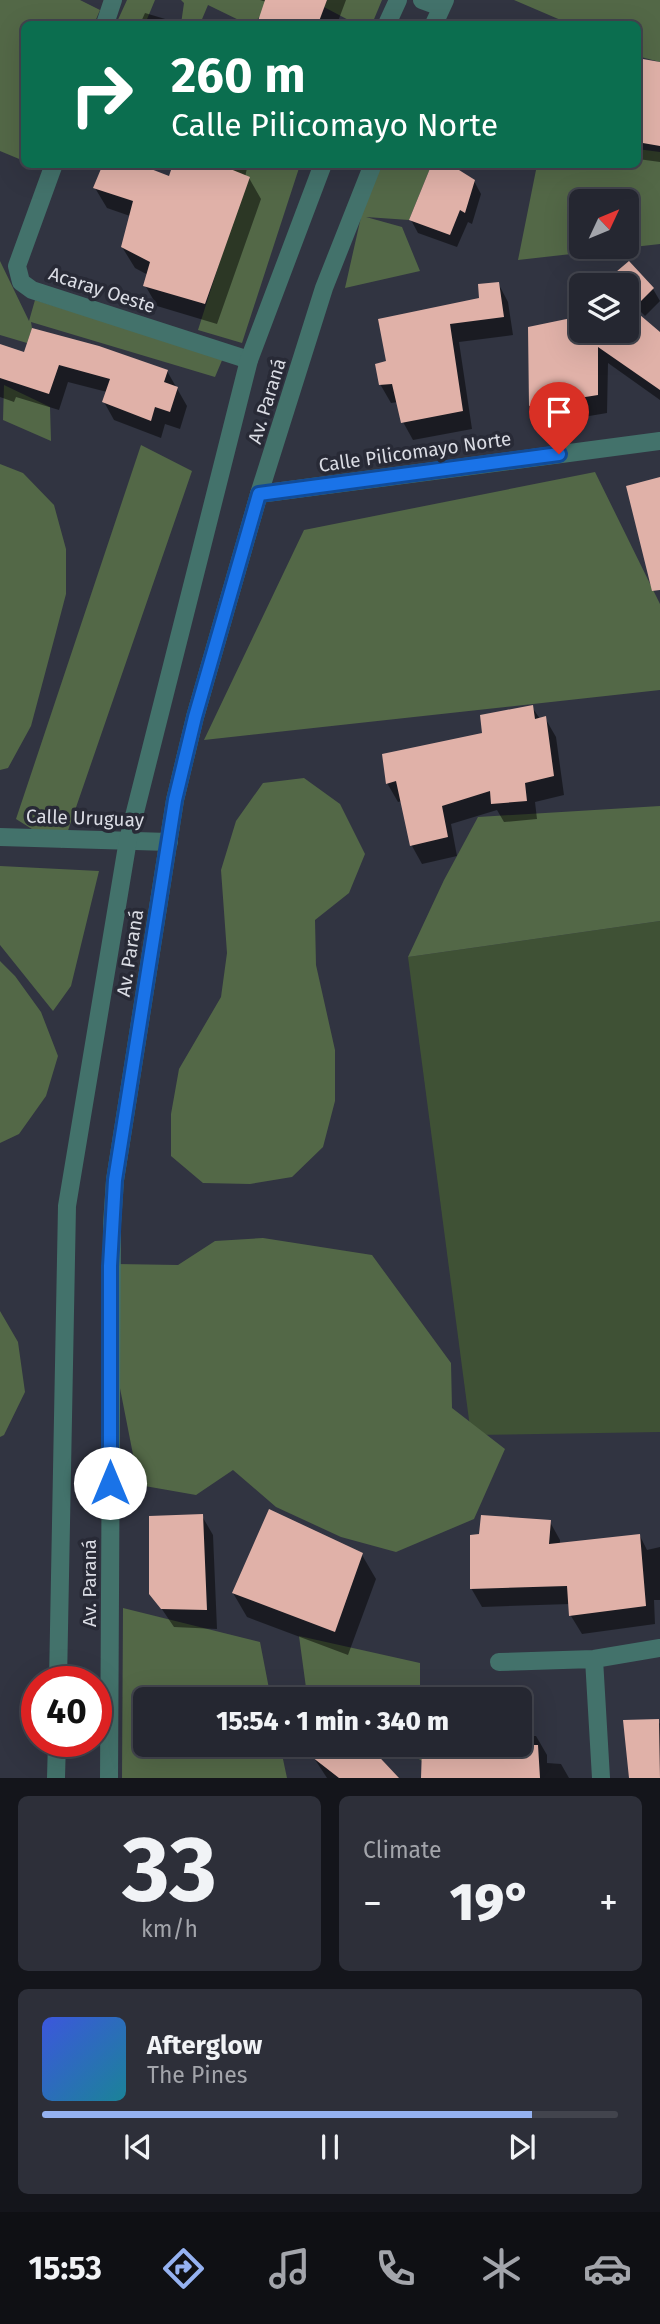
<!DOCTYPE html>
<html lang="en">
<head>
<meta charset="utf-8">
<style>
  :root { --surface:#252731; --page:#2d2f39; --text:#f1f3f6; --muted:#a3a5ab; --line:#42444d; --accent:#95b2f1 }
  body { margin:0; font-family:"Fira Sans",sans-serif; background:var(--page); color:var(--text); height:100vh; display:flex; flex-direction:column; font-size:26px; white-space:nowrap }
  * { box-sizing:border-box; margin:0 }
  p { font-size:23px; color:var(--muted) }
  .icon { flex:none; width:38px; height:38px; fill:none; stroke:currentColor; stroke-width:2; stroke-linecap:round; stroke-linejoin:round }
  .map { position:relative; height:1778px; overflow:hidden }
  .sheet { display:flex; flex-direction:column; gap:18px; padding:18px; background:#14151b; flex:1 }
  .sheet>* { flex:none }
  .top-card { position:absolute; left:21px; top:21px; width:620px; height:147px; border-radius:10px; box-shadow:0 7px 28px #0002,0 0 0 2px var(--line); background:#0b6e4f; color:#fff; overflow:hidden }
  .needle { width:46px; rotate:46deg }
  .buttons { position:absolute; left:569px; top:189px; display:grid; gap:14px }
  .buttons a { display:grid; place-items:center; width:70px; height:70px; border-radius:10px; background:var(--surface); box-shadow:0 7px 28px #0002,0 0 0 2px var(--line); font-size:35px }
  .speed { position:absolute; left:21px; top:1666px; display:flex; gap:14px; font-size:35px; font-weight:700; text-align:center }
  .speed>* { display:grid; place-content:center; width:91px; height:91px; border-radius:50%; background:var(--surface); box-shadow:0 7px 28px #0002,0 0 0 2px var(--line); line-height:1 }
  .speed .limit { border:10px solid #d22; background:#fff; color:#111 }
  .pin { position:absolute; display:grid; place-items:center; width:60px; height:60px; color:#fff; margin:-72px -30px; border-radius:50% 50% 50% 0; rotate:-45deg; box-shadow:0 0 7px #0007 }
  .pin .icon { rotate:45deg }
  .me { position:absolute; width:77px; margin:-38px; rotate:0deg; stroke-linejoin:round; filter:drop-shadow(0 0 5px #0008) }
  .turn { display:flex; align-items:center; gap:24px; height:147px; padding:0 35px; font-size:32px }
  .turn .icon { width:91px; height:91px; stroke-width:2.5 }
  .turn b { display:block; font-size:49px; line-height:60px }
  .big { font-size:52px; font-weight:800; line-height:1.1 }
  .sheet .widget { flex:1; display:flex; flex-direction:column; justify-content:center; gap:10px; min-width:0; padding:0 24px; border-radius:10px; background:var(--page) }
  .sheet .dial { align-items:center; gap:0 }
  .dial b { font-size:91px; line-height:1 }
  .song { display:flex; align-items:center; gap:21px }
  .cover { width:84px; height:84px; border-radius:10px; background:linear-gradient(135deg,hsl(230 70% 55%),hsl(190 70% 35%)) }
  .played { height:7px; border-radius:4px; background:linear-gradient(90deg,var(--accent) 85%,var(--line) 85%) }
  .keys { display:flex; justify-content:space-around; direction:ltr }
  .heat { display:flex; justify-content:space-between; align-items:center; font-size:38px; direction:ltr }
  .sheet .tiles { flex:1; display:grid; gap:18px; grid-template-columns:1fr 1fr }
  .widget:last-child { grid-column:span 2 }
  .trip { position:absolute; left:133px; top:1687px; width:399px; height:70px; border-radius:10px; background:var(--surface); box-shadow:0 7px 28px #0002,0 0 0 2px var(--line); font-weight:800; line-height:70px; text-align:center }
  .tabs { display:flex; height:112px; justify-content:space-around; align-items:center; background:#0f1014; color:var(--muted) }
  .tabs .icon { width:49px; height:49px }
  .tabs .active { color:var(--accent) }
  .tabs b { font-size:32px; color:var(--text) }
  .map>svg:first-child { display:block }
  .green { fill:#3f5135 }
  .forest { fill:#536847; fill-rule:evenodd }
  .shadow { fill:#0007 }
  .building { fill:#e0b1a8 }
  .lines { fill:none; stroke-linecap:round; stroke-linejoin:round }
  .minor { stroke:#43726b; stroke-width:18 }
  .tertiary { stroke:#43726b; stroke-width:18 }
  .route-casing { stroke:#114b97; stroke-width:18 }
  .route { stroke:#1a73e8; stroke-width:12 }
  .labels { text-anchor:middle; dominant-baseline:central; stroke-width:7; stroke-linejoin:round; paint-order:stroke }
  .street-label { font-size:19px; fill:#dadce4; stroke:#282a36 }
</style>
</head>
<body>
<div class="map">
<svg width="660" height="1778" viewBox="0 0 660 1778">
  <rect width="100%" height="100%" fill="#313441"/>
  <!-- green -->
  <path class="green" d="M660 921V1432L471 1435 408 957Z"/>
  <!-- forest -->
  <path class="forest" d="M0 0H80L100 10 94 24H24V161L0 151Z
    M127 0H155L145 24H116Z
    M181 0H290L294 2 288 24 262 14 253 24H247L208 5 200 24H181L184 3Z
    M327 0H382L372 24H356L324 7Z
    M514 0H660V62L637 56V24H570Z
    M637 149 660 152V244L518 260 537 165 637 164ZM581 201H626V247H581Z
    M231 165H300L242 343 198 330 226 242Z
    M378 165H473L472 167 431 166 409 220 366 217 402 227 420 271 345 288 361 217Z
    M0 261 29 321 35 300 223 358 215 377 31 322 32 328 27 343 0 335Z
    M4 385 50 407 51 441 3 420Z
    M141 445 192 471 62 848 16 819Z
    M0 464 23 473 54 505 66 549V594L55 636 31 726 8 768 0 770Z
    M595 472 660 604V690L204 740 304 530Z
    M304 778 340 804 365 854 349 893 315 920 316 965 335 1050V1101L323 1147 292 1177 250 1184 203 1183 171 1156V1114L179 1069 221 997 227 953 221 870 236 821 263 783Z
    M660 806V921L408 957 444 880 478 817Z
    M0 866 99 871 71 986 53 1011 0 945Z
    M0 961 15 976 41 1012 58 1056 46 1096 19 1134 0 1143Z
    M263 1238 372 1255 451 1363 452 1408 505 1449 474 1519 396 1552 341 1537 276 1507 233 1470 196 1495 139 1485 117 1373V1264L178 1265 215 1241Z
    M0 1311 18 1342 25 1392 4 1435 0 1437Z
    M123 1608 260 1642 271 1699H145V1745H280L287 1778H122Z
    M299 1636 420 1663V1699H367L365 1696 307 1695Z
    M396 1745H421L422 1761Z"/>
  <!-- shadow -->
  <path class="shadow" d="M260 0H346L337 24H259L266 2Z
    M145 13 182 24H140Z
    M637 104H660V162L638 159 637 157Z
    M175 164H248L245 177 249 178 261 199 217 324 157 306 145 285 148 275 135 268 122 247 130 216 107 208 95 188 170 179Z
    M474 181 481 194 472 224 468 222 457 247 418 233 411 220Z
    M629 263 653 289 660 301 645 316 626 297V285H617L613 277Z
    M498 283 508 302 513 335 459 342 472 429 413 440 403 422 398 402 391 403 380 384 388 363 481 299Z
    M581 318V331H626L660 335V400L608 363 607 413 542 424 531 406Z
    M0 346 25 354 167 371 187 406 180 429 165 424 161 438 114 420 104 402 107 392 68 382 59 410 16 397 14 402 0 397Z
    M532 707 540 719 545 718 556 737 564 795 535 802 537 819 504 822 497 810 451 824 457 856 422 864 412 846 402 801 398 802 387 783Z
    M202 1516 213 1535 217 1629 174 1627 151 1593Z
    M550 1522 560 1540V1544L640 1536 647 1550 660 1547V1600H654L655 1624 582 1634 571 1616 570 1604 482 1607 471 1588Z
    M362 1555 376 1579 348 1655 247 1617 233 1593Z
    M658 1721 660 1724V1778H631Z
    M520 1736H536L547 1755V1763L561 1764 569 1778H423L504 1752V1745H520Z
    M327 1745H343L348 1750 354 1745H365L396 1778H327L314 1758Z"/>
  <!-- building -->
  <path class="building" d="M265 0H327L318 24H257Z
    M637 58 660 62V146L637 142Z
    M103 164H138L169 176 173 164H218L250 177 205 304 143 286 150 262 121 247 133 201 93 188Z
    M451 165 475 180 465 213 460 210 450 235 409 220 431 166Z
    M629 261 654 288 633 309 660 332V390L598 347V395L529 406 528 327 581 316V331H626V285H619L610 277Z
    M499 282 504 317 450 324 463 411 401 423 392 384 379 385 375 364 386 361 378 319 479 298 478 284Z
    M32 328 99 346 168 370 164 382 178 387 170 412 155 407 151 421 102 402 110 379 59 365 49 394 0 378V344L24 352Z
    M660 477V590L652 591 626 486Z
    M533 705 535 719 546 716 554 776 525 783 527 801 491 804 490 791 442 806 448 837 410 846 396 781 386 784 382 754 482 733 480 715Z
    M269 1509 363 1553 335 1632 232 1593Z
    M203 1514 207 1610 161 1609 149 1594V1516Z
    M481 1515 551 1520 549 1544 640 1534 646 1606 569 1616 567 1586 470 1589V1535L479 1534Z
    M659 1719 660 1778H629L623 1720Z
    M325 1745H368L399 1778H339L312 1757Z
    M502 1745H538L540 1778H421L422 1748 502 1750Z"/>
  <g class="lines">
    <!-- minor -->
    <path class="minor" d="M105 24 113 0
      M54 164 17 266 21 282 32 290 249 360
      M259 494 660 441
      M0 837 169 842
      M594 1659 601 1778
      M499 1662 594 1659 660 1648"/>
    <!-- tertiary -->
    <path class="tertiary" d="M422 0 441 7
      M387 24 398 0
      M434 24 445 0
      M58 1682 67 1206 128 840 249 360 323 164
      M56 1778 57 1741
      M109 1778 112 1224 115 1180 175 800 195 717 259 494 324 288 373 164"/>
  </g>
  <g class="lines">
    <defs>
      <path id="route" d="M110 1483V1266L115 1180 175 800 195 717 259 494 559 454"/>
    </defs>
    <!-- route casing -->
    <use href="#route" class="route-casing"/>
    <!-- route -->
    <use href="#route" class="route"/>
  </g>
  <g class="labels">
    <!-- street labels -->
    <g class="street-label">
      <text transform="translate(102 290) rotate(18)">Acaray Oeste</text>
      <text transform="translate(267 401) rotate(-73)">Av. Paraná</text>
      <text transform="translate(415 452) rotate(-8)">Calle Pilicomayo Norte</text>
      <text transform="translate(85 818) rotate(2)">Calle Uruguay</text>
      <text transform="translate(130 953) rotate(-81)">Av. Paraná</text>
      <text transform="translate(89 1583) rotate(-90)">Av. Paraná</text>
    </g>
  </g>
</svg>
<div class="buttons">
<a><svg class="needle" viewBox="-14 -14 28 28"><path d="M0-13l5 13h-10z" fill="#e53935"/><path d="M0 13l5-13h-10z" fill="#a3a5ab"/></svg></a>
<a><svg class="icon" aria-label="layers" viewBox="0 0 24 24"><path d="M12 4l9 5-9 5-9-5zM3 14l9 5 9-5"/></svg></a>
</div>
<div class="speed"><div class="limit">40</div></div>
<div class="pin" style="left:559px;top:454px;background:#d93025"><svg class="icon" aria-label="arrive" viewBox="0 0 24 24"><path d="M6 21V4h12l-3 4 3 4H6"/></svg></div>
<svg class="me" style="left:110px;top:1483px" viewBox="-20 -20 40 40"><circle r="19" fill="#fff"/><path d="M0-13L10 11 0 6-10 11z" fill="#1a73e8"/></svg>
<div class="trip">15:54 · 1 min · 340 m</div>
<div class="top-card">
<div class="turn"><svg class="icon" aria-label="right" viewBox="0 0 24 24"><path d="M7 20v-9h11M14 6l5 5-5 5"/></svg><div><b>260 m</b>Calle Pilicomayo Norte</div></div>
</div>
</div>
<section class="sheet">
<div class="tiles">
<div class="widget dial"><b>33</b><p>km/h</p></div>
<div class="widget"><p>Climate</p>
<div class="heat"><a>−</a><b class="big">19°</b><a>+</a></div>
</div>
<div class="widget">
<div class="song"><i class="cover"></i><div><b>Afterglow</b><p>The Pines</p></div></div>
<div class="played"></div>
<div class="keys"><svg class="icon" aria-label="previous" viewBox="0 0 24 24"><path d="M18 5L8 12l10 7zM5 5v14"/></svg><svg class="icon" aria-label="pause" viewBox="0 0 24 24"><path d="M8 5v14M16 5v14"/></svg><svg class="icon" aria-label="next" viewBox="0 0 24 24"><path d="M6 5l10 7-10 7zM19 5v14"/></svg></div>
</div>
</div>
</section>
<nav class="tabs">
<b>15:53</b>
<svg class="icon active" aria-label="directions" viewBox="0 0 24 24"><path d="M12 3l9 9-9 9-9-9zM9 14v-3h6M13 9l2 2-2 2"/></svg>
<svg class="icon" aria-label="music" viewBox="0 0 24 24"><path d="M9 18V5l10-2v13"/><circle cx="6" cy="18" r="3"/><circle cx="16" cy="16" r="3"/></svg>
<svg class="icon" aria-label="phone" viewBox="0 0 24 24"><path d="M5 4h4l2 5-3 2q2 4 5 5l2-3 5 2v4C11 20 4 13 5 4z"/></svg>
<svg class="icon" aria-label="climate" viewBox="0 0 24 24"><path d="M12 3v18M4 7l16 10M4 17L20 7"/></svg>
<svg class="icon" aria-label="car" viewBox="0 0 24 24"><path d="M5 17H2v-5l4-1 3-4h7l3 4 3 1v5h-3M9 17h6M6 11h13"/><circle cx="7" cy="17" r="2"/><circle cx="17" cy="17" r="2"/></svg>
</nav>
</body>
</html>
